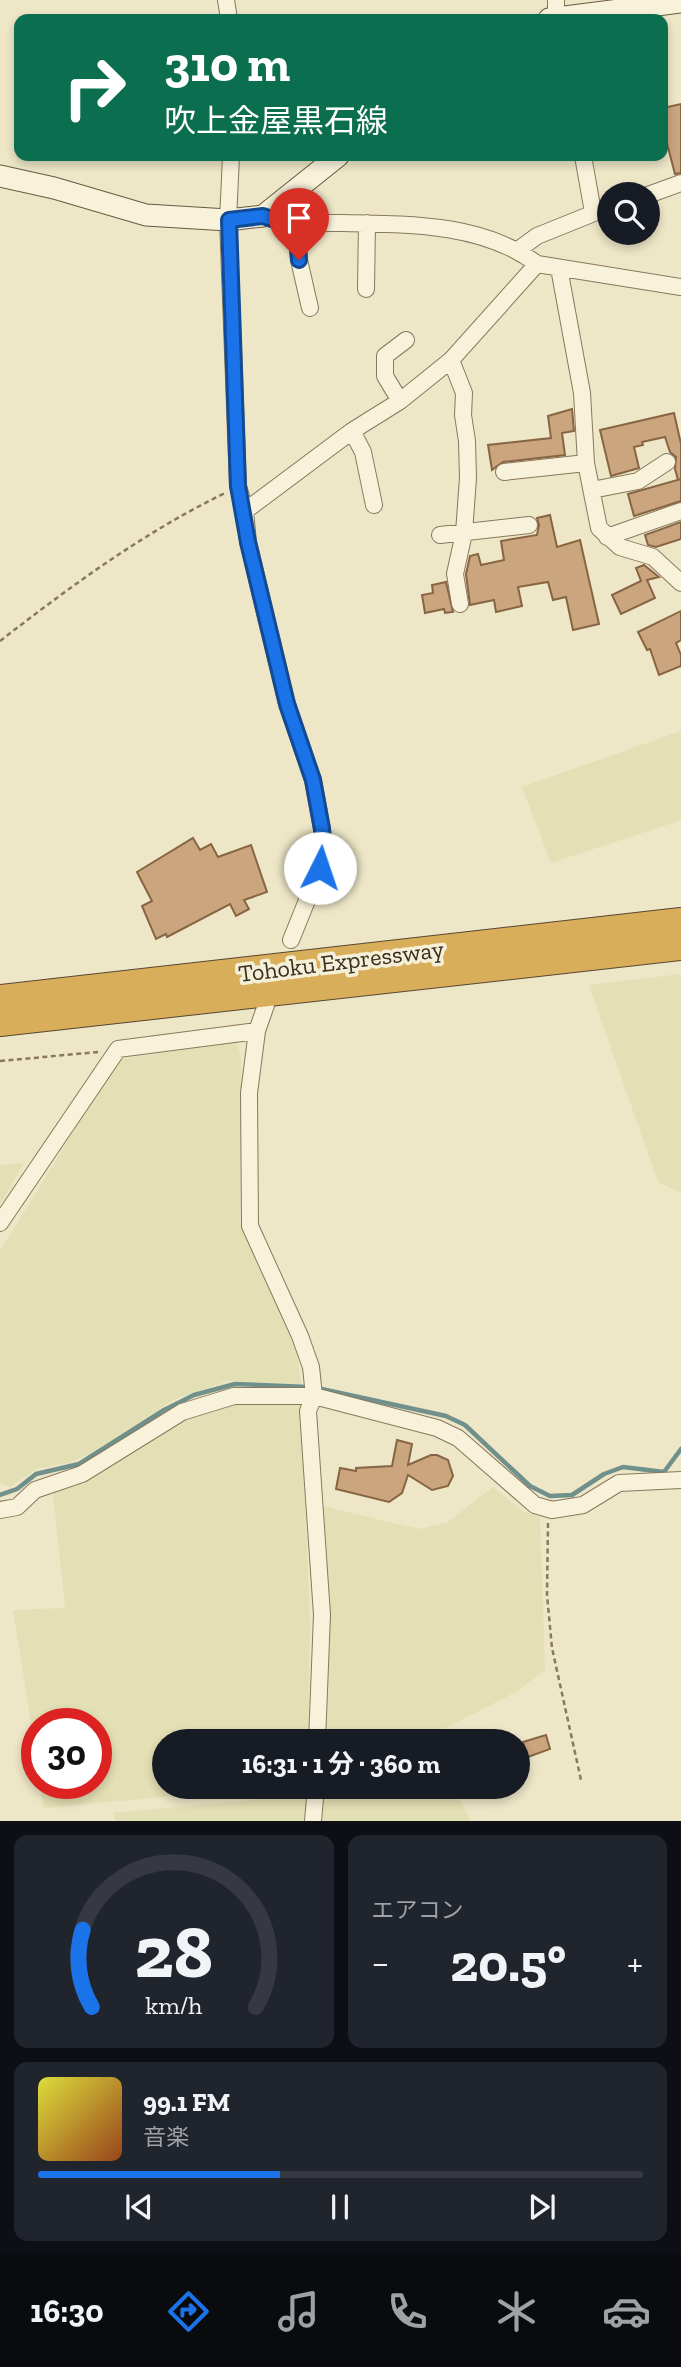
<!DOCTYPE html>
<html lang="ja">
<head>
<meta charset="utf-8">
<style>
  :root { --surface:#171b24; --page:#20242c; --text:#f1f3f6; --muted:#9ea1a6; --line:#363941; --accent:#1a73e8 }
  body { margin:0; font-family:"Zilla Slab","Noto Sans JP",serif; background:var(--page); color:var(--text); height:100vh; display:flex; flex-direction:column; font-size:26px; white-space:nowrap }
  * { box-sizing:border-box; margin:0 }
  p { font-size:23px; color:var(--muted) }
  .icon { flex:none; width:38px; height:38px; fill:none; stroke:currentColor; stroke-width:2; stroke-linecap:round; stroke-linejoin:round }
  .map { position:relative; height:1821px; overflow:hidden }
  .drawer { display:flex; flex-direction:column; gap:14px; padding:14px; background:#0d0f14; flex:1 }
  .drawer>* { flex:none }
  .top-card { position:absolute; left:14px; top:14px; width:654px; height:147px; border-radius:14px; box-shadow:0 4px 10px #0003; background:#0b6e4f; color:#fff; overflow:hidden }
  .tools { position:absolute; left:597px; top:182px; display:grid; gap:14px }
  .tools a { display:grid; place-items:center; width:63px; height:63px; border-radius:50%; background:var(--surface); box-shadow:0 4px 10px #0003; font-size:35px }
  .speed { position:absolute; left:21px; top:1708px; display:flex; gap:14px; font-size:35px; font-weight:700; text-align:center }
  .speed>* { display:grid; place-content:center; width:91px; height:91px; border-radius:50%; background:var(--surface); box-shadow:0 4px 10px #0003; line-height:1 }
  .speed .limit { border:10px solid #d22; background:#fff; color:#111 }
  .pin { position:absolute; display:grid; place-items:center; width:60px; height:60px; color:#fff; margin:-72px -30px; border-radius:50% 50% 50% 0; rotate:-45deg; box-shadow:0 0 7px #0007 }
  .pin .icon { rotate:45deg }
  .me { position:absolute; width:77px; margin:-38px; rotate:4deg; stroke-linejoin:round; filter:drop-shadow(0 0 5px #0008) }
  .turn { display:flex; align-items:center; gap:24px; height:147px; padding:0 35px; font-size:32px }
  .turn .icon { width:91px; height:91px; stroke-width:2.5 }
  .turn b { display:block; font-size:49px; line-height:60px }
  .big { font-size:52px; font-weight:700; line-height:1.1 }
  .drawer .tile { flex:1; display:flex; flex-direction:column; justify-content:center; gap:10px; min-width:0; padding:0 24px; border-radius:14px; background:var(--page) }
  .drawer .dial { align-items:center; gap:0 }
  .dial svg { height:182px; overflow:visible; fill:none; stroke:var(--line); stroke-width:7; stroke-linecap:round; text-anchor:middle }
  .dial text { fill:var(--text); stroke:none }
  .song { display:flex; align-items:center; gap:21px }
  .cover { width:84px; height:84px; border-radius:10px; background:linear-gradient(135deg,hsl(60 70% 55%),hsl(20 70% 35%)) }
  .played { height:7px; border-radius:4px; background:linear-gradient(90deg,var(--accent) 40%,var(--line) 40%) }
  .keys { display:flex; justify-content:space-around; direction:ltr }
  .heat { display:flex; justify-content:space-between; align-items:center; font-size:38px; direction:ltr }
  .drawer .tiles { flex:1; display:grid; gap:14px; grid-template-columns:1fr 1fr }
  .tile:last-child { grid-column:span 2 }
  .trip { position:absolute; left:152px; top:1729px; width:378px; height:70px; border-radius:35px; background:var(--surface); box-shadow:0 4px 10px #0003; font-weight:700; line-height:70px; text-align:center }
  .tab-bar { display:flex; height:112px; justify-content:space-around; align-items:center; background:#090b0e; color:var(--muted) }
  .tab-bar .icon { width:49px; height:49px }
  .tab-bar .current { color:var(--accent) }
  .tab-bar b { font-size:32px; color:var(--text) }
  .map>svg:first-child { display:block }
  .farmland { fill:#e3e0b5 }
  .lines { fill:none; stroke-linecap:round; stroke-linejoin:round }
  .stream { stroke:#6f908b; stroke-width:4.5 }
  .building { fill:#caa57e; stroke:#876543; stroke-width:2 }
  .minor-casing { stroke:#89785d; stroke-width:18 }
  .secondary-casing { stroke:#6a5940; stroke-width:23 }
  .motorway-casing { stroke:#574631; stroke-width:30 }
  .path { stroke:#89785d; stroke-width:2.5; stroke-dasharray:5 3.5; stroke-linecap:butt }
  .minor { stroke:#f8f2da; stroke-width:16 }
  .secondary { stroke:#f8f2da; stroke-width:21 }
  .motorway { stroke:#d9ae5b; stroke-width:28 }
  .route-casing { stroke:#114b97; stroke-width:18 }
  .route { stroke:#1a73e8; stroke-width:12 }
  .labels { text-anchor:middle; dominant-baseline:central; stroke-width:7; stroke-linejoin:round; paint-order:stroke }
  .street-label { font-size:24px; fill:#392f20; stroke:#f5efd7 }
</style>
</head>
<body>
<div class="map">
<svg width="681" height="1821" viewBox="0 0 681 1821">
  <rect width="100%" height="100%" fill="#ede6c7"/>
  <!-- farmland -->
  <path class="farmland" d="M681 731V820L551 863 522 787Z
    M681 974V1193L658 1182 589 985Z
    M237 1041 241 1059 240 1221 297 1353 301 1384 228 1381 175 1399 89 1454 68 1463 37 1469 9 1487 0 1483V1251L106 1079 122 1059Z
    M24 1163 0 1205V1165Z
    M240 1402 301 1405 310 1624 308 1741H164V1787H270L44 1808 40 1783H96V1724H37V1761L13 1610 65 1608 53 1493 84 1483 162 1432 198 1415Z
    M493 1487 524 1512 540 1517 545 1670 516 1692 438 1732 426 1734 430 1741H324L328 1689 322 1506 419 1529 448 1522Z
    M321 1787H453L471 1821H319Z
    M305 1795 307 1821H115L113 1813Z"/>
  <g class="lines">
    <!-- stream -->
    <path class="stream" d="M317 1388 446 1416 465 1425 530 1486 550 1496 572 1495 604 1474 623 1467 664 1472 681 1449
      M0 1495 17 1489 36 1474 79 1464 164 1410 194 1395 235 1384 308 1387"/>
  </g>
  <!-- building -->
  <path class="building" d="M681 104V173L675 174 663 128V108Z
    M572 409 574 431 562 433 565 455 503 462 492 470 488 445 551 438 548 416Z
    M674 413 681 444V479L678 480 675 469 676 457 670 452 665 437 642 442 643 445 634 447 639 468 611 476 600 430Z
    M681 479V501L634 516 628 494Z
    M550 515 557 547 580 540 599 624 573 630 566 597 553 600 548 582 518 587 522 606 496 612 494 600 470 605 466 574 470 556 478 554 481 565 504 560 501 541 537 535 539 525 537 518Z
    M681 522V539L656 547 648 545 645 535Z
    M644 565 659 577 647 580 655 598 621 614 612 595 641 581 636 568Z
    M446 582 453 612 445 613 444 609 425 613 422 595 433 593 432 585Z
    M681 611V640L676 643 681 655V666L659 675 650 649 647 650 638 632Z
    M193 838 200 850 211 844 218 857 251 845 267 892 244 900 249 909 236 916 230 904 167 937 166 934 156 939 142 906 152 901 137 872Z
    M397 1440 412 1444 408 1465 431 1455H437L448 1460 453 1476 448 1486 432 1490 408 1475 402 1493 389 1502 336 1489 340 1468 356 1471V1468L392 1466Z
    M546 1735 550 1749 528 1757 523 1742Z"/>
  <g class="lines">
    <defs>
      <path id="minor" d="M226 0 229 19
        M556 18V0
        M231 156 228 220 238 486 245 511 248 542 287 704 313 780 322 829 324 851 320 868 291 940
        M583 156 593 212
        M648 195 681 183
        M263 216C289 225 315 223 342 223 408 224 483 223 537 264L681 287
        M296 222 299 260 310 308
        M518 250 537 236 609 207
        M559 268 582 393 586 463 599 528 620 547 653 557 681 583
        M366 289 367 223
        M451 360 464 393 463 415 467 441 468 478 464 533 455 574 460 604
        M400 401 385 376V356L406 340
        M352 431 363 452 374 505
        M504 472 586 463
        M592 490 638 481 667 462
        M245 511 352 431 400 401 451 360 537 264
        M440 535 529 525
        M607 537 681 511
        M266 1005 257 1031 249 1093 250 1226 300 1336 311 1367 314 1396 308 1411 322 1615 317 1741
        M0 1223 118 1049 257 1031
        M0 1510 17 1507 35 1490 82 1474 182 1412 234 1396H314L437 1428 458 1438 535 1505 552 1510 583 1505 619 1483 681 1480
        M313 1821 316 1787"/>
      <path id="secondary" d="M549 19 681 2
        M0 176 54 188 146 215 228 220 263 216 338 156"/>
      <path id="motorway" d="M0 999 681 922
        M0 1022 681 946"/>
    </defs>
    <!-- minor casing -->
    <use href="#minor" class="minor-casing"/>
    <!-- secondary casing -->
    <use href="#secondary" class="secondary-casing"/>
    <!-- motorway casing -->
    <use href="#motorway" class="motorway-casing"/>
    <!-- path -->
    <path class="path" d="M0 641C71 586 143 533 225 493
      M0 1061 98 1052
      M548 1523 547 1595 552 1648 581 1780"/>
    <!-- minor -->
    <use href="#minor" class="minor"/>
    <!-- secondary -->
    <use href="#secondary" class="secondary"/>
    <!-- motorway -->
    <use href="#motorway" class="motorway"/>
  </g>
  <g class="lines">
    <defs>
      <path id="route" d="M299 260 296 222H281L263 216 229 220 238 486 248 542 287 704 313 780 322 829 324 851 320 868"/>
    </defs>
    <!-- route casing -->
    <use href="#route" class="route-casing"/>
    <!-- route -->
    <use href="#route" class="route"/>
  </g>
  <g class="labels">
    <!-- street labels -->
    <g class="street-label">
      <text transform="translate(341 961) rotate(-7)">Tohoku Expressway</text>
    </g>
  </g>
</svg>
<div class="tools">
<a><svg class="icon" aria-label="search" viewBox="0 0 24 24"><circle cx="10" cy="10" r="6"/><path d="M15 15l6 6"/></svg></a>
</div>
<div class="speed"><div class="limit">30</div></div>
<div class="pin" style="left:299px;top:260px;background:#d93025"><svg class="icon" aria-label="arrive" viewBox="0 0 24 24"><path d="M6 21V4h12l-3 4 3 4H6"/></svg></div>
<svg class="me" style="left:320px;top:868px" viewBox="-20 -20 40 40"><circle r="19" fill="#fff"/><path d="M0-13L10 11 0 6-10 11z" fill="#1a73e8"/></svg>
<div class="trip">16:31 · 1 分 · 360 m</div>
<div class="top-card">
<div class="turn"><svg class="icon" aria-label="right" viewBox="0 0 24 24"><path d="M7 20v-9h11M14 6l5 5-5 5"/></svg><div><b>310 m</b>吹上金屋黒石線</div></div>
</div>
</div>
<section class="drawer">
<div class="tiles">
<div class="tile dial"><svg viewBox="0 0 100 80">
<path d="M14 69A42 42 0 1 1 86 69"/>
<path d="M14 69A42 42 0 0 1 10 35" stroke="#1a73e8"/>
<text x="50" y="56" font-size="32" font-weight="700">28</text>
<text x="50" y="72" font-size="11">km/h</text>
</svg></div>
<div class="tile"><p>エアコン</p>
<div class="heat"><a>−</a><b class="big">20.5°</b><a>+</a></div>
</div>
<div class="tile">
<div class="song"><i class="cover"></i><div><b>99.1 FM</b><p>音楽</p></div></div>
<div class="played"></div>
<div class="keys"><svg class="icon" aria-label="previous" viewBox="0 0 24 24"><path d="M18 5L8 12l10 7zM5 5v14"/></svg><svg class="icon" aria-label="pause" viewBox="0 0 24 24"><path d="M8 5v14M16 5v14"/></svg><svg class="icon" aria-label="next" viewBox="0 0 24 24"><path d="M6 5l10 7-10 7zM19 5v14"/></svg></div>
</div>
</div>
</section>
<nav class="tab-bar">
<b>16:30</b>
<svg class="icon current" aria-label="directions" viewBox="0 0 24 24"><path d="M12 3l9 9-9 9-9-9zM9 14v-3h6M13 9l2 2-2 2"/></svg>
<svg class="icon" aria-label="music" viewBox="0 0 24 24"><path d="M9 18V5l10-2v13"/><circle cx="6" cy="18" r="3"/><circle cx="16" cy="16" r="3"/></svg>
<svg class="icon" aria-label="phone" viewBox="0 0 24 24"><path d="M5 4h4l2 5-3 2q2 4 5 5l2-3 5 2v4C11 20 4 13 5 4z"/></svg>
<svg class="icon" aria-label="climate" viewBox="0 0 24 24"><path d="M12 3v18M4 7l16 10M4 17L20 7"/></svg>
<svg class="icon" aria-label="car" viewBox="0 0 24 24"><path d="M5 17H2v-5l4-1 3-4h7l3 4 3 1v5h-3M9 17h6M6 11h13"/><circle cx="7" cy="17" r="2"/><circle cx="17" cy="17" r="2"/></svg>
</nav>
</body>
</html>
